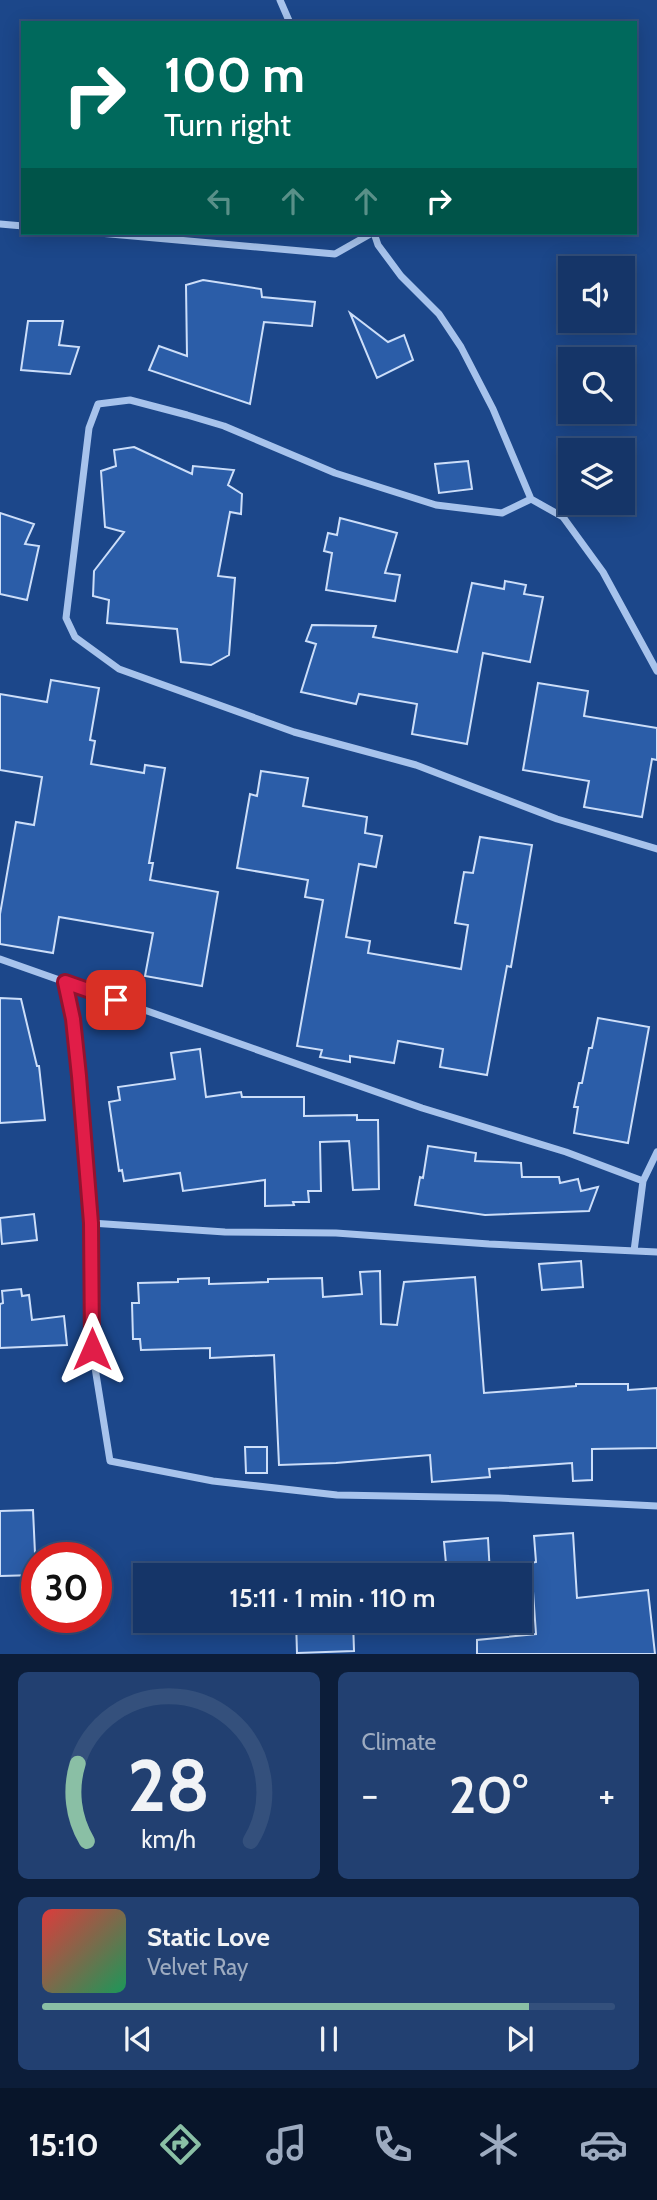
<!DOCTYPE html>
<html lang="en">
<head>
<meta charset="utf-8">
<style>
  :root { --surface:#153568; --page:#224071; --text:#f1f3f6; --muted:#9dabc0; --line:#34507c; --accent:#8abfa5 }
  body { margin:0; font-family:Cabin,sans-serif; background:var(--page); color:var(--text); height:100vh; display:flex; flex-direction:column; font-size:26px; white-space:nowrap }
  * { box-sizing:border-box; margin:0 }
  p { font-size:23px; color:var(--muted) }
  .icon { flex:none; width:38px; height:38px; fill:none; stroke:currentColor; stroke-width:2; stroke-linecap:round; stroke-linejoin:round }
  .map { position:relative; height:1654px; overflow:hidden }
  .side { display:flex; flex-direction:column; gap:18px; padding:18px; background:#0c1d39; flex:1 }
  .side>* { flex:none }
  .top-card { position:absolute; left:21px; top:21px; width:616px; height:214px; border-radius:0px; box-shadow:0 4px 18px #0003,0 0 0 2px var(--line); background:#00695c; color:#fff; overflow:hidden }
  .controls { position:absolute; left:558px; top:256px; display:grid; gap:14px }
  .controls a { display:grid; place-items:center; width:77px; height:77px; border-radius:0px; background:var(--surface); box-shadow:0 4px 18px #0003,0 0 0 2px var(--line); font-size:35px }
  .speed { position:absolute; left:21px; top:1542px; display:flex; gap:14px; font-size:35px; font-weight:700; text-align:center }
  .speed>* { display:grid; place-content:center; width:91px; height:91px; border-radius:50%; background:var(--surface); box-shadow:0 4px 18px #0003,0 0 0 2px var(--line); line-height:1 }
  .speed .limit { border:10px solid #d22; background:#fff; color:#111 }
  .pin { position:absolute; display:grid; place-items:center; width:60px; height:60px; color:#fff; margin:-30px; border-radius:14px; box-shadow:0 4px 10px #0006 }
  .me { position:absolute; width:77px; margin:-38px; rotate:0deg; stroke-linejoin:round; filter:drop-shadow(0 0 5px #0008) }
  .turn { display:flex; align-items:center; gap:24px; height:147px; padding:0 28px; font-size:32px }
  .turn .icon { width:91px; height:91px; stroke-width:2.5 }
  .turn b { display:block; font-size:49px; line-height:60px }
  .lanes { display:flex; align-items:center; height:66px; padding:0 28px; background:#0003; justify-content:center; gap:35px; direction:ltr }
  .lanes .off { opacity:.35 }
  .big { font-size:52px; font-weight:600; line-height:1.1 }
  .side .tile { flex:1; display:flex; flex-direction:column; justify-content:center; gap:10px; min-width:0; padding:0 24px; border-radius:10px; background:var(--page) }
  .side .dial { align-items:center; gap:0 }
  .dial svg { height:182px; overflow:visible; fill:none; stroke:var(--line); stroke-width:7; stroke-linecap:round; text-anchor:middle }
  .dial text { fill:var(--text); stroke:none }
  .song { display:flex; align-items:center; gap:21px }
  .cover { width:84px; height:84px; border-radius:10px; background:linear-gradient(135deg,hsl(0 70% 55%),hsl(150 70% 35%)) }
  .played { height:7px; border-radius:4px; background:linear-gradient(90deg,var(--accent) 85%,var(--line) 85%) }
  .keys { display:flex; justify-content:space-around; direction:ltr }
  .heat { display:flex; justify-content:space-between; align-items:center; font-size:38px; direction:ltr }
  .side .tiles { flex:1; display:grid; gap:18px; grid-template-columns:1fr 1fr }
  .tile:last-child { grid-column:span 2 }
  .trip { position:absolute; left:133px; top:1563px; width:399px; height:70px; border-radius:0px; background:var(--surface); box-shadow:0 4px 18px #0003,0 0 0 2px var(--line); font-weight:600; line-height:70px; text-align:center }
  .dock { display:flex; height:112px; justify-content:space-around; align-items:center; background:#08152a; color:var(--muted) }
  .dock .icon { width:49px; height:49px }
  .dock .on { color:var(--accent) }
  .dock b { font-size:32px; color:var(--text) }
  .map>svg:first-child { display:block }
  .building { fill:#2b5da8; stroke:#ccdef9; stroke-width:2 }
  .lines { fill:none; stroke-linecap:round; stroke-linejoin:round }
  .minor { stroke:#a7c3ec; stroke-width:7 }
  .route-casing { stroke:#92132f; stroke-width:18 }
  .route { stroke:#e11d48; stroke-width:12 }
</style>
</head>
<body>
<div class="map">
<svg width="657" height="1654" viewBox="0 0 657 1654">
  <rect width="100%" height="100%" fill="#1c478a"/>
  <!-- building -->
  <path class="building" d="M203 280 261 289 262 297 315 302 312 326 264 322 250 404 149 370 159 346 187 356 186 285Z
    M350 313 388 342 404 335 413 360 377 378Z
    M28 321H63L59 345 79 347 70 374 21 370Z
    M134 447 192 474 193 466 234 470 228 485 242 494 241 514 230 512 218 576 235 578 229 655 211 665 181 662 177 629 107 623 109 600 93 596 94 571 124 532 105 527 101 471 116 466 114 450Z
    M468 461 472 489 439 493 435 464Z
    M0 513 34 524 25 544 39 546 27 600 0 594Z
    M340 518 397 533 385 573 400 575 395 601 326 590 332 553 324 551 328 533 337 535Z
    M505 581 526 585 524 594 543 597 530 662 483 653 467 744 412 734 417 704 359 694 356 704 301 692 316 644 306 641 312 625 376 626 373 637 457 652 472 583 504 589Z
    M51 680 99 688 90 740 95 741 91 764 144 773 145 765 165 768 149 863H153L150 880 218 892 202 986 145 976 153 933 59 917 53 953 0 944V914L16 822 34 825 42 777 0 770V694L47 702Z
    M538 683 588 691 584 716 657 728V760L652 759 642 817 584 807 589 781 523 770Z
    M261 771 308 778 303 806 367 817 365 833 382 836 376 867 359 864 346 937 370 941 368 953 461 969 468 925 455 923 464 872 473 873 480 837 532 845 511 967 507 966 487 1075 440 1067 443 1049 398 1041 394 1063 350 1056V1062L320 1057 322 1050 297 1046 323 900 305 897 308 880 237 868 250 794 257 796Z
    M0 998 21 999 37 1066H39L45 1120 0 1123Z
    M598 1018 649 1027 628 1143 574 1133 578 1107H574L579 1083H582L589 1048H592Z
    M200 1049 206 1097 241 1092 242 1097H304V1116L357 1115V1120H378L379 1189 353 1190 349 1141 320 1142 321 1191H308L309 1202H293L294 1205 265 1206V1180L183 1191 180 1173 124 1181 122 1170 119 1171 109 1102 120 1100 118 1087 175 1079 171 1053Z
    M428 1146 476 1153 475 1161 521 1163 522 1177H559L560 1183 578 1179 581 1191 598 1187 589 1211 485 1215 415 1205 420 1177 423 1178Z
    M34 1214 37 1240 2 1244 0 1218Z
    M581 1261 583 1287 542 1290 539 1264Z
    M380 1271 381 1324 397 1325 404 1282 475 1277 484 1393 576 1386V1384H628V1390L657 1388V1448L592 1449V1480L573 1481 572 1463 489 1469 490 1477 432 1482 430 1455 336 1463 279 1465 274 1355 210 1358V1348L141 1350 140 1339H133L132 1303H139L138 1283 178 1282V1279L209 1278V1284L268 1282V1279L322 1278 323 1297 362 1294 360 1272Z
    M21 1289 22 1296 29 1295 32 1320 64 1316 67 1345 0 1348V1304L3 1303 2 1291Z
    M245 1447H267V1473H246Z
    M33 1510 36 1575 0 1576V1511Z
    M573 1533 577 1598 648 1590 655 1654H477V1640L536 1634 531 1563 536 1562 534 1536Z
    M488 1538 490 1575H447L444 1542Z
    M296 1620H353L354 1651 297 1653Z"/>
  <g class="lines">
    <!-- minor -->
    <path class="minor" d="M280 0 290 23
      M0 224 23 226
      M99 233 335 254 372 233
      M374 233 378 245 401 276 439 314 461 347 493 409 531 499 563 517 603 572 657 671
      M531 499 502 513 436 505 335 473 224 426 187 415 130 400 98 404 89 428 66 618 75 637 119 669 294 732 416 765 557 819 657 849
      M0 959 422 1108 566 1152 643 1181
      M65 982 73 1019 80 1076 91 1223 92 1349 110 1461 213 1481 337 1495 499 1498 657 1506
      M91 1223 225 1232 336 1233 489 1244 657 1252
      M634 1251 643 1181 657 1152"/>
  </g>
  <g class="lines">
    <defs>
      <path id="route" d="M92 1349 91 1223 79 1076 73 1019 65 982 116 1000"/>
    </defs>
    <!-- route casing -->
    <use href="#route" class="route-casing"/>
    <!-- route -->
    <use href="#route" class="route"/>
  </g>
</svg>
<div class="controls">
<a><svg class="icon" aria-label="sound" viewBox="0 0 24 24"><path d="M4 9h4l5-4v14l-5-4H4zM17 9q2 3 0 6"/></svg></a>
<a><svg class="icon" aria-label="search" viewBox="0 0 24 24"><circle cx="10" cy="10" r="6"/><path d="M15 15l6 6"/></svg></a>
<a><svg class="icon" aria-label="layers" viewBox="0 0 24 24"><path d="M12 4l9 5-9 5-9-5zM3 14l9 5 9-5"/></svg></a>
</div>
<div class="speed"><div class="limit">30</div></div>
<div class="pin" style="left:116px;top:1000px;background:#d93025"><svg class="icon" aria-label="arrive" viewBox="0 0 24 24"><path d="M6 21V4h12l-3 4 3 4H6"/></svg></div>
<svg class="me" style="left:92px;top:1349px" viewBox="-20 -20 40 40"><path d="M0-17L14 15 0 8-14 15z" fill="#e11d48" stroke="#fff" stroke-width="4"/></svg>
<div class="trip">15:11 · 1 min · 110 m</div>
<div class="top-card">
<div class="turn"><svg class="icon" aria-label="right" viewBox="0 0 24 24"><path d="M7 20v-9h11M14 6l5 5-5 5"/></svg><div><b>100 m</b>Turn right</div></div>
<div class="lanes"><svg class="icon off" aria-label="left" viewBox="0 0 24 24"><path d="M17 20v-9H6M10 6l-5 5 5 5"/></svg><svg class="icon off" aria-label="ahead" viewBox="0 0 24 24"><path d="M12 20V5M6 11l6-6 6 6"/></svg><svg class="icon off" aria-label="ahead" viewBox="0 0 24 24"><path d="M12 20V5M6 11l6-6 6 6"/></svg><svg class="icon" aria-label="right" viewBox="0 0 24 24"><path d="M7 20v-9h11M14 6l5 5-5 5"/></svg></div>
</div>
</div>
<section class="side">
<div class="tiles">
<div class="tile dial"><svg viewBox="0 0 100 80">
<path d="M14 69A42 42 0 1 1 86 69"/>
<path d="M14 69A42 42 0 0 1 10 35" stroke="#8abfa5"/>
<text x="50" y="56" font-size="32" font-weight="700">28</text>
<text x="50" y="72" font-size="11">km/h</text>
</svg></div>
<div class="tile"><p>Climate</p>
<div class="heat"><a>−</a><b class="big">20°</b><a>+</a></div>
</div>
<div class="tile">
<div class="song"><i class="cover"></i><div><b>Static Love</b><p>Velvet Ray</p></div></div>
<div class="played"></div>
<div class="keys"><svg class="icon" aria-label="previous" viewBox="0 0 24 24"><path d="M18 5L8 12l10 7zM5 5v14"/></svg><svg class="icon" aria-label="pause" viewBox="0 0 24 24"><path d="M8 5v14M16 5v14"/></svg><svg class="icon" aria-label="next" viewBox="0 0 24 24"><path d="M6 5l10 7-10 7zM19 5v14"/></svg></div>
</div>
</div>
</section>
<nav class="dock">
<b>15:10</b>
<svg class="icon on" aria-label="directions" viewBox="0 0 24 24"><path d="M12 3l9 9-9 9-9-9zM9 14v-3h6M13 9l2 2-2 2"/></svg>
<svg class="icon" aria-label="music" viewBox="0 0 24 24"><path d="M9 18V5l10-2v13"/><circle cx="6" cy="18" r="3"/><circle cx="16" cy="16" r="3"/></svg>
<svg class="icon" aria-label="phone" viewBox="0 0 24 24"><path d="M5 4h4l2 5-3 2q2 4 5 5l2-3 5 2v4C11 20 4 13 5 4z"/></svg>
<svg class="icon" aria-label="climate" viewBox="0 0 24 24"><path d="M12 3v18M4 7l16 10M4 17L20 7"/></svg>
<svg class="icon" aria-label="car" viewBox="0 0 24 24"><path d="M5 17H2v-5l4-1 3-4h7l3 4 3 1v5h-3M9 17h6M6 11h13"/><circle cx="7" cy="17" r="2"/><circle cx="17" cy="17" r="2"/></svg>
</nav>
</body>
</html>
